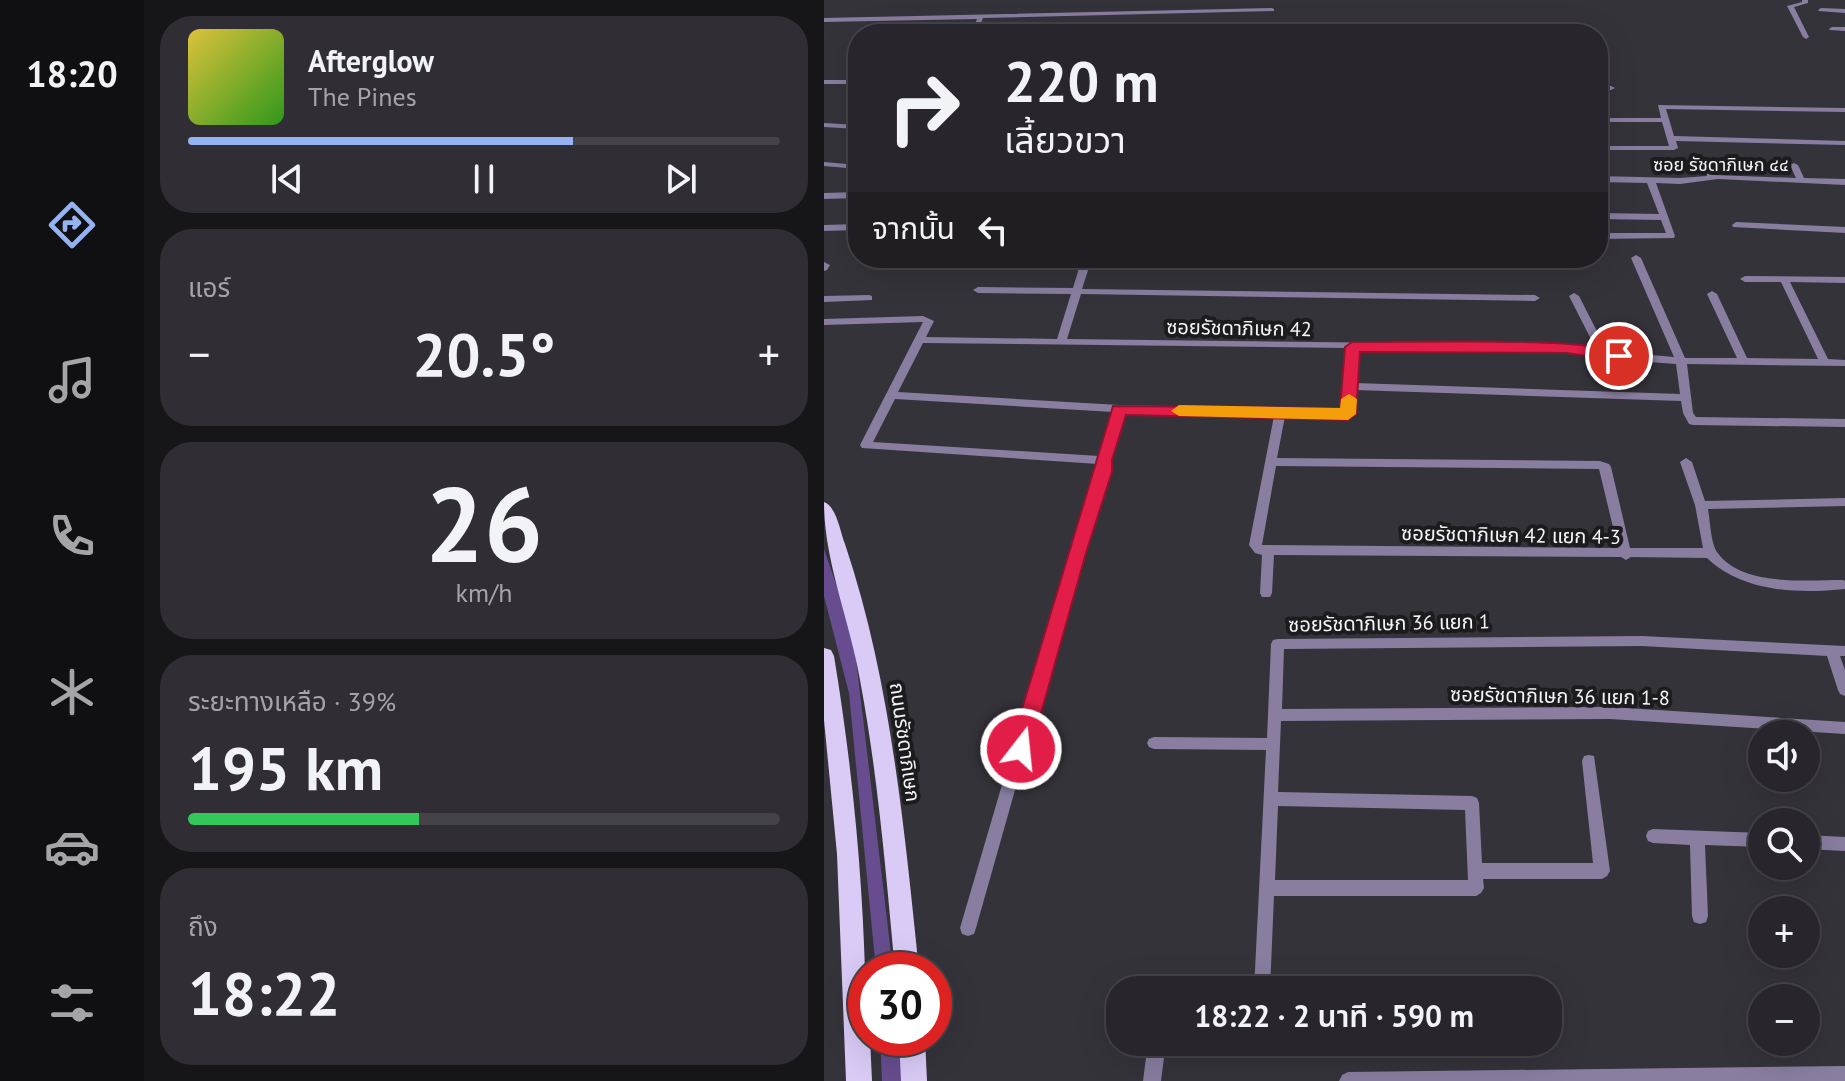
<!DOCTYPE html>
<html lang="th">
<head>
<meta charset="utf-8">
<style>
  :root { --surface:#28262c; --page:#302e34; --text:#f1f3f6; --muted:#a5a5a9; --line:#444348; --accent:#95b2f1 }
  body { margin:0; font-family:"PT Sans","Noto Sans Thai",sans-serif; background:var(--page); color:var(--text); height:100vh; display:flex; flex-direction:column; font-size:30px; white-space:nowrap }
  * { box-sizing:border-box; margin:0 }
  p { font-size:26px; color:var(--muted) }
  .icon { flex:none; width:44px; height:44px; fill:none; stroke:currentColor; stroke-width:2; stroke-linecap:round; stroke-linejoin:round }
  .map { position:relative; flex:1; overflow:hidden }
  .details { display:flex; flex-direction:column; gap:16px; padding:16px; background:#161518; width:680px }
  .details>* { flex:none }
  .guide { position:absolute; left:24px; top:24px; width:760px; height:244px; border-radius:32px; box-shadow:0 8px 32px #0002,0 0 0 2px var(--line); background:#28262c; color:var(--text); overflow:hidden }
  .controls { position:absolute; left:924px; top:720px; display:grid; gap:16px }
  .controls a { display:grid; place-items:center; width:72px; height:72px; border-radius:50%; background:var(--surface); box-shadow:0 8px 32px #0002,0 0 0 2px var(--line); font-size:40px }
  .speed { position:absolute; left:24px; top:952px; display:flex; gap:16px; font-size:40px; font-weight:700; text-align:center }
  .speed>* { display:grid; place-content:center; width:104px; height:104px; border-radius:50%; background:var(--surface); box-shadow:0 8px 32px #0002,0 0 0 2px var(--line); line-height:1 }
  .speed .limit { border:12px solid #d22; background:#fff; color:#111 }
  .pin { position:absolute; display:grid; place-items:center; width:68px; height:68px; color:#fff; margin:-34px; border:4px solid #fff; border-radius:50%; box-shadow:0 2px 8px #0007 }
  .me { position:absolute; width:88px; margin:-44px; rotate:16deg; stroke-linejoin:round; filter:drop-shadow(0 0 6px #0008) }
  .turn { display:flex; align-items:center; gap:28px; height:168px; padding:0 24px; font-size:36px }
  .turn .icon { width:104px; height:104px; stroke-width:2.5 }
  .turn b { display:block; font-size:56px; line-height:68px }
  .then { display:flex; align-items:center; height:76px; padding:0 24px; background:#0003; gap:16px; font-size:30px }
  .big { font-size:60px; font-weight:600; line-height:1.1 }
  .details .tile { flex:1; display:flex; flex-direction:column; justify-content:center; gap:12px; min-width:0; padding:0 28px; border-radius:32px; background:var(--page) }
  .details .dial { align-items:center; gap:0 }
  .dial b { font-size:104px; line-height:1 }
  .song { display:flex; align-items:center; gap:24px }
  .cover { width:96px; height:96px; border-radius:12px; background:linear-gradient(135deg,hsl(50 70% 55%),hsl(110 70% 35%)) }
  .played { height:8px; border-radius:4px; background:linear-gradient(90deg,var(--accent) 65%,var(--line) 65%) }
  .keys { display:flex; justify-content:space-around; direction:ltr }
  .heat { display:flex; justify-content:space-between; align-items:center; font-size:44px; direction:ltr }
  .charge { height:12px; border-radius:6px; background:linear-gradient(90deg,#34c759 39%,var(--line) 0) }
  .trip { position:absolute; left:282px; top:976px; width:456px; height:80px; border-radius:32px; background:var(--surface); box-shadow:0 8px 32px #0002,0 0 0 2px var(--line); font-weight:600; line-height:80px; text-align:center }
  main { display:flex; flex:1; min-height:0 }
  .dock { display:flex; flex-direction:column; width:144px; justify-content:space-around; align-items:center; background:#100f12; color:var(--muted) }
  .dock .icon { width:56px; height:56px }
  .dock .active { color:var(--accent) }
  .dock b { font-size:36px; color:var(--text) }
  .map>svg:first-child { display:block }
  .green { fill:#674d8f }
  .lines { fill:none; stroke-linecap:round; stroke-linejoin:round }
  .minor { fill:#897da0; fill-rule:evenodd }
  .primary { fill:#d9cbf6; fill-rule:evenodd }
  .route { fill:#e11d48; stroke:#92132f; stroke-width:2 }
  .slow { fill:#f59e0b }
  .labels { text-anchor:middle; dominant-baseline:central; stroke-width:8; stroke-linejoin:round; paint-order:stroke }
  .far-street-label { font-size:18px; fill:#f5f4f8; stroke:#1c1b1e }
  .street-label { font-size:20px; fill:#f5f4f8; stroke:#1c1b1e }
</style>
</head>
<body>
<main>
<nav class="dock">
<b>18:20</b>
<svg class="icon active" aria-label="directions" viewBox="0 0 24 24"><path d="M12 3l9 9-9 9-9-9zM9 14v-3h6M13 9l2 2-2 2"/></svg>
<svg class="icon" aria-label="music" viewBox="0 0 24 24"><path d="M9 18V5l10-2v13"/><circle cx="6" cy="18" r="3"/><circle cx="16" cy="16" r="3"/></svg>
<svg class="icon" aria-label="phone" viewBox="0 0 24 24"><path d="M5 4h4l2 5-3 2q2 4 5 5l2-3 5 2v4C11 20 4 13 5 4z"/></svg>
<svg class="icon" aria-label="climate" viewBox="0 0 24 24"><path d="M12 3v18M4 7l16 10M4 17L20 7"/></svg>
<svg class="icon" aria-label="car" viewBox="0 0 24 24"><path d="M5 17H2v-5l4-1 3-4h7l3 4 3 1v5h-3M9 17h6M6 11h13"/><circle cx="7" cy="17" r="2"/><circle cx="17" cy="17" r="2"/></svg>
<svg class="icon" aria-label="filters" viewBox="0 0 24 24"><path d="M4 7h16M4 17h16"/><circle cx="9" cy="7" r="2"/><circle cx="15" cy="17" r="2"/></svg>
</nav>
<section class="details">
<div class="tile">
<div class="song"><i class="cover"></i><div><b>Afterglow</b><p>The Pines</p></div></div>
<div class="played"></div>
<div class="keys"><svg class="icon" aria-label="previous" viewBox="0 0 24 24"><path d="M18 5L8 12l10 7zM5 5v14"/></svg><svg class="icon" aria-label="pause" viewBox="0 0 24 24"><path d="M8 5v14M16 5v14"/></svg><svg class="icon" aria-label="next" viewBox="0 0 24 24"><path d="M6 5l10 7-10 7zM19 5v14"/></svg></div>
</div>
<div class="tile"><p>แอร์</p>
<div class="heat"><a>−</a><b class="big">20.5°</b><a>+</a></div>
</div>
<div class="tile dial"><b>26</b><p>km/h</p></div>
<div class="tile"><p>ระยะทางเหลือ · 39%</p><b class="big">195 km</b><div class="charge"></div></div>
<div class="tile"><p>ถึง</p><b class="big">18:22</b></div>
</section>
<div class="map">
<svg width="1021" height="1081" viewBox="0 0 1021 1081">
  <rect width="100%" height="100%" fill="#35333a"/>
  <!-- green -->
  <path class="green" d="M0 549 29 634 69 970H52L25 693 0 596Z
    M56 1038H76L79 1081H58Z"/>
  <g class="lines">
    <!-- minor -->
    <path class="minor" d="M978 0H984V3L970 7 985 37 982 39 979 37 963 6 978 2Z
      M448 8 450 9V11L159 18 153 34H147L153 19 0 22V18Z
      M997 8 1021 9V13L995 11 994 10Z
      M1008 27H1021V31L1006 30 1005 29Z
      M356 31 359 34H321L324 32Z
      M0 80H34V84H0Z
      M774 86H787L791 88 787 90H774Z
      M834 105 1021 108V112L842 109 850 136 1021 141V145L852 141 854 148 850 150H774V146H845L838 122H774V118H837Z
      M0 123 34 125V129L0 127Z
      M881 159 888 161 891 175 972 178 966 165 970 163 974 165 980 178 1021 179V185L894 179 856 184 832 183 851 236 850 238 774 239V233H842L837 220 774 219V213L835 214 823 183 774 182V176L856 178 883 176Z
      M0 162 34 165V169L0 166Z
      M34 192V198L0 199V193Z
      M912 222 1021 227V233L909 227 908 225Z
      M34 224V230L0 231V225Z
      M812 255 817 258 861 358H913L883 294 888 291 893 294 923 358 994 359 957 282H921L916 279 921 276 1021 277V283L966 282 1004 359 1021 360V366L863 364 869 413 872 417 1021 419V427L869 425 865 424 859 413 857 401 531 390 528 417 461 416 453 458 776 461 785 464 787 467 806 548H879L871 505 856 462 862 458 868 462 881 501 1021 498V506L884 509C886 520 887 544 893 552 917 587 983 580 1019 580L1021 581V589C973 594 919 592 883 558L807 557 802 560 797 557 450 555 448 593 446 597H438L436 593 438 555 431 553 425 545 450 416 299 413 285 460 286 472 258 553 152 928 150 934 144 936 138 934 136 928 246 553 274 472V464L38 448 36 445 99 322 0 325V319L99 316 110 321 102 337 233 339 247 294 154 293 149 290 154 287 249 288 258 258H268L258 289 711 295 716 298 711 301 257 294 243 339 743 345 772 349 745 296 750 293 755 296 783 351 850 357 807 258ZM99 343 523 348 519 410 295 405 74 392ZM533 349 743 351 812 361 852 364 856 394 531 383ZM71 399 289 412 275 456 49 442ZM452 466 775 469 794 548 438 545Z
      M0 262 6 265 3 270 0 271Z
      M45 295 48 296V300L0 302V296Z
      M818 636 1021 646V656H1016L1021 670V696L1016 694 1014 690 1003 656 818 646 460 649 458 709 786 707 1021 722V734L786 719 457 721 454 792 648 796 653 798 655 803 658 863H769L758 761 760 756 765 755 770 756 786 871 783 876 778 879H659L660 888 657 893 652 896H450L446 990H430L442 750 330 749 325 747 323 743 325 739 330 737 443 738 447 644 449 640 454 639ZM454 806 641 810 644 880H451Z
      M829 829 938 833V847L881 845 884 916 882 922 876 924 870 922 868 916 866 845 829 843 824 841 822 836 824 831Z
      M982 835 1021 837V851L982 849Z
      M324 1042H342L337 1081H319Z
      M1021 1066V1081H515L518 1075 524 1072Z"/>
    <!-- primary -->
    <path class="primary" d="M0 502C13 507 16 532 21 544 67 681 80 827 95 970H71C62 873 54 776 36 680 26 621 0 562 0 502Z
      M0 648 7 650 10 656C31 783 42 910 42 1038H46L48 1081H22L13 854 0 720Z
      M75 1038H101L103 1081H77Z"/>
  </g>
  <!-- route -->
  <path class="route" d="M528 342C570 343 782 335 803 356L795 361 743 353 536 352 532 414 524 420 302 415 288 460V472L262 553 207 749 204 756 197 759 189 756 186 749 289 406 516 408 521 347Z"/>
  <!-- slow -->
  <path class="slow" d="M525 394 533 399 532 414 524 420 355 416 347 411 355 405 516 408 517 399Z"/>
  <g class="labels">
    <!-- far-street labels -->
    <g class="far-street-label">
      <text x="897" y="164">ซอย รัชดาภิเษก ๔๔</text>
    </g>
    <!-- street labels -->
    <g class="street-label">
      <text transform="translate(415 328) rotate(1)">ซอยรัชดาภิเษก 42</text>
      <text transform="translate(687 535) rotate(1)">ซอยรัชดาภิเษก 42 แยก 4-3</text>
      <text transform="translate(565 623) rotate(-1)">ซอยรัชดาภิเษก 36 แยก 1</text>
      <text transform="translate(736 696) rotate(1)">ซอยรัชดาภิเษก 36 แยก 1-8</text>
      <text transform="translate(81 742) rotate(82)">ถนนรัชดาภิเษก</text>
    </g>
  </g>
</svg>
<div class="controls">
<a><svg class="icon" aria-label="sound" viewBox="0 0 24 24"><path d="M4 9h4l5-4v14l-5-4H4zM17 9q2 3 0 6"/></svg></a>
<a><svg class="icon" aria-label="search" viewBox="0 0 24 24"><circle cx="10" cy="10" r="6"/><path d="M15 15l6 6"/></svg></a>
<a>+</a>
<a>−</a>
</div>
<div class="speed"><div class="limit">30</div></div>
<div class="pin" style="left:795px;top:356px;background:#d93025"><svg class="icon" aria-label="arrive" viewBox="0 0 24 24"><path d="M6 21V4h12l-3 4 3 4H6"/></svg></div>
<svg class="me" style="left:197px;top:749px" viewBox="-20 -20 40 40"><circle r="17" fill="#e11d48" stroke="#fff" stroke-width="3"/><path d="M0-11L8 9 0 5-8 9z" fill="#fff"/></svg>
<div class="trip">18:22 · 2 นาที · 590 m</div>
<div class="guide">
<div class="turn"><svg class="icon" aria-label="right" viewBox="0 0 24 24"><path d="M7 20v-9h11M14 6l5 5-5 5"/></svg><div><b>220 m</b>เลี้ยวขวา</div></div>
<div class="then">จากนั้น<svg class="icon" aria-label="left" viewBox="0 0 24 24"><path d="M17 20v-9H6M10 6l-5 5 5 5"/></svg></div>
</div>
</div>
</main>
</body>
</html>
